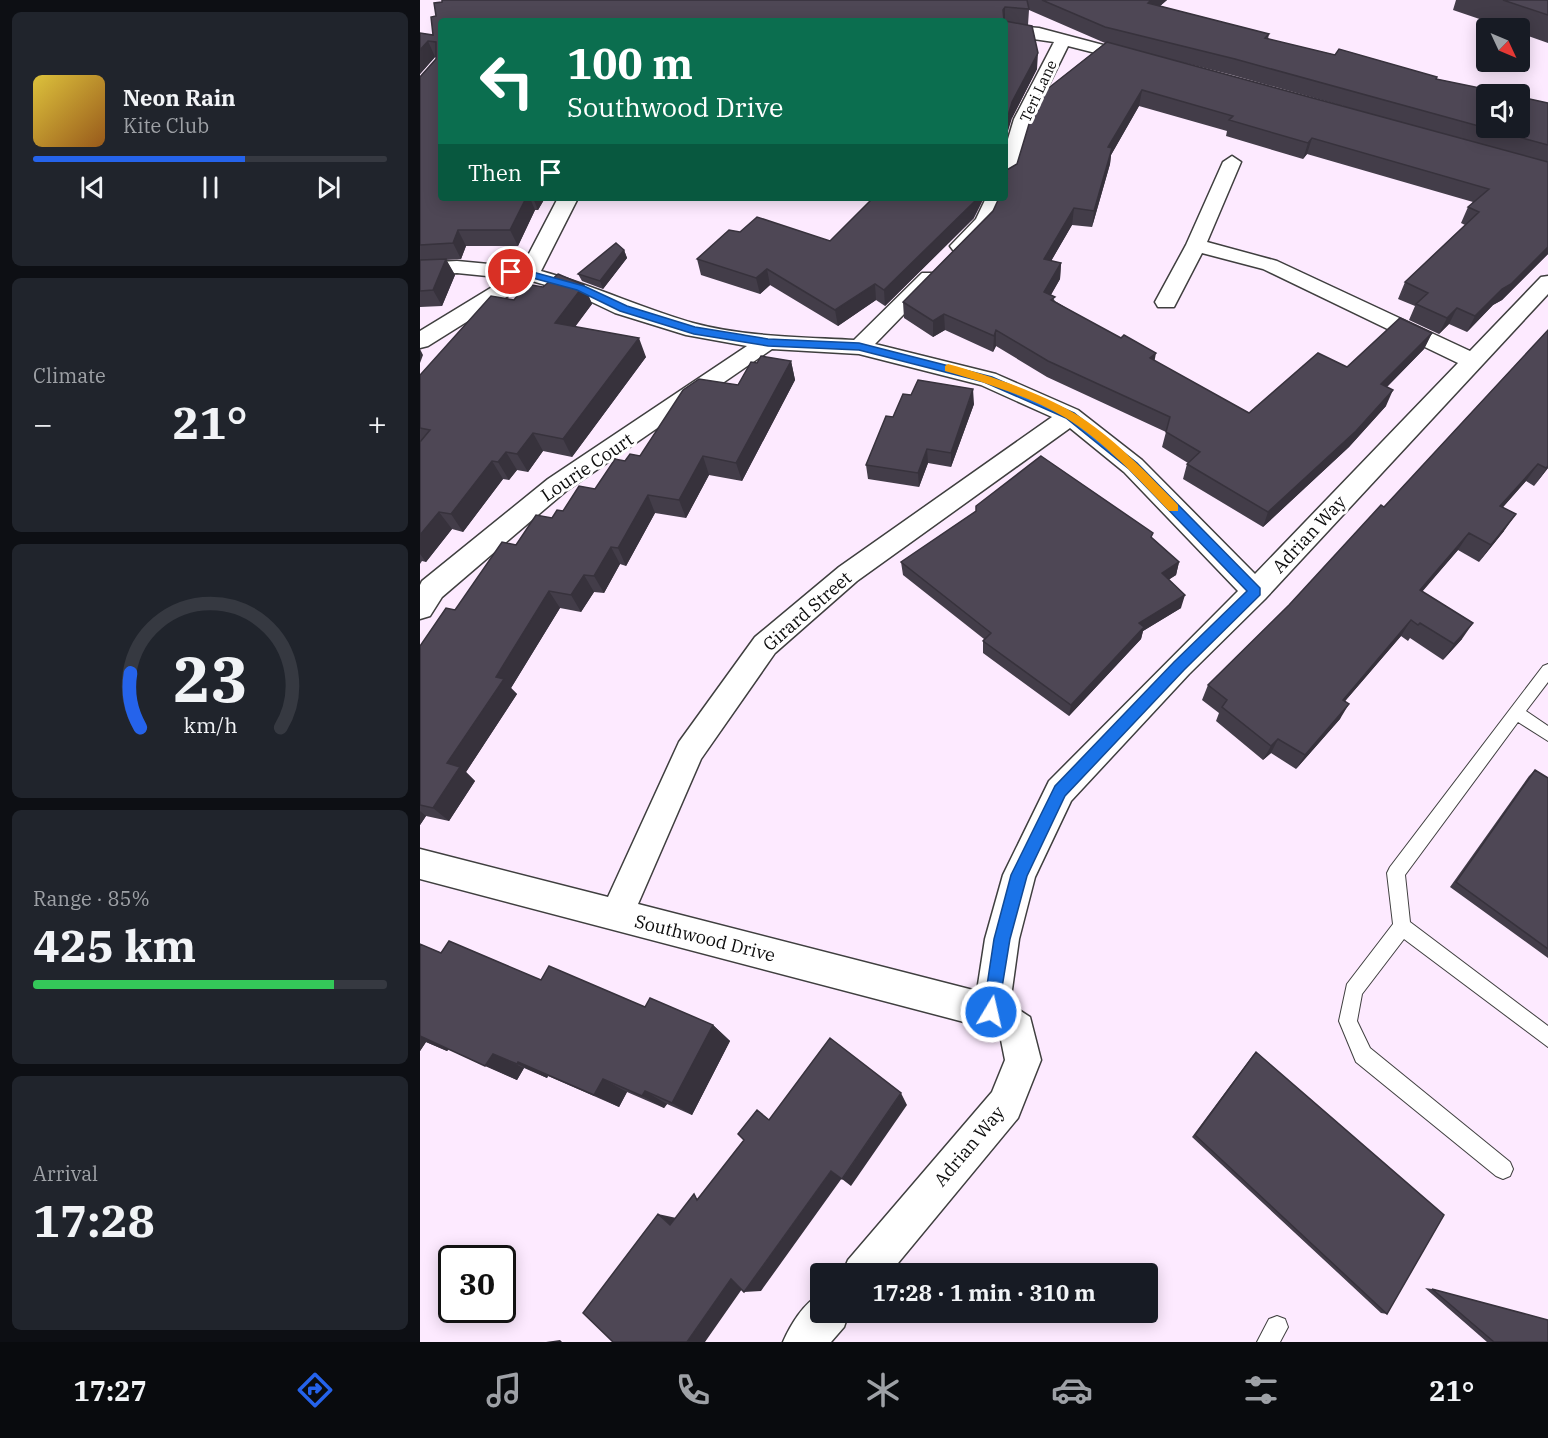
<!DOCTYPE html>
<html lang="en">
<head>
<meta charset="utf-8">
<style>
  :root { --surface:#171b24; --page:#20242c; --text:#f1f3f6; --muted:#9ea1a6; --line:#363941; --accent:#2563eb }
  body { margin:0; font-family:"IBM Plex Serif",serif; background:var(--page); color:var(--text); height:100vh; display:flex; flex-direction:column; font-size:22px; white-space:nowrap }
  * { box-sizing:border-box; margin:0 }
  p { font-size:20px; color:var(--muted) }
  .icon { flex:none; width:33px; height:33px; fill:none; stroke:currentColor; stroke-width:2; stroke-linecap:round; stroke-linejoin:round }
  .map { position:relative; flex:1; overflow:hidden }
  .panel { display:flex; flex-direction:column; gap:12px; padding:12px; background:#0d0f14; width:420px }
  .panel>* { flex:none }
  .top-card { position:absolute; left:18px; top:18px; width:570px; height:183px; border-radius:6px; box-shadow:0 3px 15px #0003; background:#0b6e4f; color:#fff; overflow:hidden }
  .needle { width:39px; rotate:134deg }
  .tools { position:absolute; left:1056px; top:18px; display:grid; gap:12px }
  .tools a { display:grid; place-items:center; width:54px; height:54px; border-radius:6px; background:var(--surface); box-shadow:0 3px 15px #0003; font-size:30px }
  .speed { position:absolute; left:18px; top:1245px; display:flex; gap:12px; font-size:30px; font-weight:700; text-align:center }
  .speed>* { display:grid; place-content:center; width:78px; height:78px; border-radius:50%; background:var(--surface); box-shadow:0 3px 15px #0003; line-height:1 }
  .speed .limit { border:3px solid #111; border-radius:9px; background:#fff; color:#111 }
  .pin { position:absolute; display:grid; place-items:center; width:51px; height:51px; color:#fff; margin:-26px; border:3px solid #fff; border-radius:50%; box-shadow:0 2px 6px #0007 }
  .me { position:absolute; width:66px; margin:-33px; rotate:9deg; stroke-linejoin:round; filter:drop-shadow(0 0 4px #0008) }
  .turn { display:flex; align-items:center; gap:21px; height:126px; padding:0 30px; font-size:27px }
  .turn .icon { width:78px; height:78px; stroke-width:2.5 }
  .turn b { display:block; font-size:42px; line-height:51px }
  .then { display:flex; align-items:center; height:57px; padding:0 30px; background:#0003; gap:12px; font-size:22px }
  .big { font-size:45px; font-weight:700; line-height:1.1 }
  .panel .card { flex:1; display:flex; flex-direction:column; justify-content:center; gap:9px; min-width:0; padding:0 21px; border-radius:9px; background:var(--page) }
  .panel .dial { align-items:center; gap:0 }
  .dial svg { height:156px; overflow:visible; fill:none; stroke:var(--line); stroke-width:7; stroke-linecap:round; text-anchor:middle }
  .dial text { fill:var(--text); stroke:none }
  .song { display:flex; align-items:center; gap:18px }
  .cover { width:72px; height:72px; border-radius:9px; background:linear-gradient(135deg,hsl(50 70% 55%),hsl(30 70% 35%)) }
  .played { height:6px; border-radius:3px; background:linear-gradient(90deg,var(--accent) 60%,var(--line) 60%) }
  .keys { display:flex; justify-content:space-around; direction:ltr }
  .heat { display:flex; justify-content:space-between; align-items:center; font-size:33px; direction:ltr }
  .charge { height:9px; border-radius:4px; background:linear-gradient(90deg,#34c759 85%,var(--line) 0) }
  .trip { position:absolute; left:390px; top:1263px; width:348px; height:60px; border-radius:6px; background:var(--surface); box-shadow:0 3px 15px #0003; font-weight:700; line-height:60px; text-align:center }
  .menu { display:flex; height:96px; justify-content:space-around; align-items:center; background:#090b0e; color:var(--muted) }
  .menu .icon { width:42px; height:42px }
  .menu .selected { color:var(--accent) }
  .menu b { font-size:27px; color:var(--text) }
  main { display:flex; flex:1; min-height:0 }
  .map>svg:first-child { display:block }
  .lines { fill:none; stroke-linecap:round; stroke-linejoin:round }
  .lane-casing { stroke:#3f3f3f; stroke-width:2 }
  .street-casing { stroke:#3f3f3f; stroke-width:3 }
  .lane { fill:#fff; fill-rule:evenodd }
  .street { fill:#fff; fill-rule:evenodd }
  .wall { fill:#433d49; fill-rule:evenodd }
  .shaded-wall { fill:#37323c }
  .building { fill:#4e4755; stroke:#37323c; stroke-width:1.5 }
  .route { fill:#1a73e8; stroke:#114b97; stroke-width:1.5 }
  .slow { fill:#f59e0b }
  .labels { text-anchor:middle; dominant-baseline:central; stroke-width:6; stroke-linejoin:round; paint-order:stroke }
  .far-street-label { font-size:15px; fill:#0c0c0c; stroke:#fff }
  .street-label { font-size:18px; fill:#0c0c0c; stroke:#fff }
</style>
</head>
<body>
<main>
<section class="panel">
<div class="card">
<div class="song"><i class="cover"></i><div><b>Neon Rain</b><p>Kite Club</p></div></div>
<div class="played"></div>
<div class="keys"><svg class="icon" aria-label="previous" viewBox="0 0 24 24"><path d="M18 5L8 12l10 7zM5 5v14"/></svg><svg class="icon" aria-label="pause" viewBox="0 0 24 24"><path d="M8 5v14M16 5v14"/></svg><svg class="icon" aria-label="next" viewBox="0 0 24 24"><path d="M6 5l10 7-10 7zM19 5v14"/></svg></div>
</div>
<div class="card"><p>Climate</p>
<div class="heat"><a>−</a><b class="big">21°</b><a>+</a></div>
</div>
<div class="card dial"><svg viewBox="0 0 100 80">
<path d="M14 69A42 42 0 1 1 86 69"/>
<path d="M14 69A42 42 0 0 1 9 41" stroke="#2563eb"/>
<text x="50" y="56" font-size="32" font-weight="700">23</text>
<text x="50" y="72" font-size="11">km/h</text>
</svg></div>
<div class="card"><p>Range · 85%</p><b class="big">425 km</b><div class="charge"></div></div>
<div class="card"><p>Arrival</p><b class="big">17:28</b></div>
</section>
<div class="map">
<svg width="1128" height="1342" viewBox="0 0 1128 1342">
  <rect width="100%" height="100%" fill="#fdeaff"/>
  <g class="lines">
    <defs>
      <path id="lane" d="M1128 664V682L1106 711 1128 726V741L1098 722 985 875 990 922 1128 1026V1047L984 939 942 994 937 1021 950 1048 1090 1162 1093 1169 1090 1176 1083 1179 1076 1176 936 1062 919 1021 927 984 973 924 967 873 970 867 1123 666Z
        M857 1316 865 1319 868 1327 860 1342H837L849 1319Z"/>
      <path id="street" d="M585 25 619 28 721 55 723 58 715 63 648 46 612 119 594 179 585 185V149L594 119 634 42 585 35Z
        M812 156 821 162 787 242 857 261 1050 351 1121 277 1128 276V294L845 599 769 674 651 801 615 877 599 939 590 1004 610 1017 621 1060 598 1118 469 1274H422L428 1260 572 1092 585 1060 581 1040 563 1027 0 879V849L188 897 259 742 335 637 419 567 632 417 561 385 439 354 352 349 146 491 22 597 10 616 0 619V585L2 581 128 479 327 346 266 335 195 313 153 293 112 281 8 346 0 348V331L87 278 37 273 0 275V263L37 261 102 267 138 198H158L121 271C173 285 221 308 273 323 325 337 381 337 434 340L502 273H516L519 277 516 281 455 344 576 374 658 410 722 460 835 574 1038 363 843 269 782 253 754 307H738L735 302 766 245 803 162ZM650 428 704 472 818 591 629 781 583 875 565 939 557 991 218 904 281 759 355 653 437 581Z
        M585 197 586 198 571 226 547 250H533L530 246 556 219 566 198Z
        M400 1295V1312H429L424 1327 411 1342H363C370 1326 384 1302 400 1295Z"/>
    </defs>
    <!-- lane casing -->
    <use href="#lane" class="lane-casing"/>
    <!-- street casing -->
    <use href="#street" class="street-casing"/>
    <!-- lane -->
    <use href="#lane" class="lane"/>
    <!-- street -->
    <use href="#street" class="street"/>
  </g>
  <!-- wall -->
  <path class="wall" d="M22 0H747L740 6 849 34 848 39 1017 79 1128 103V254L1082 300 1073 305 1047 332 1029 324 1019 334 989 320 995 306 978 299 985 282 1045 225 1041 223 1048 207 1053 202 887 154 883 159 806 136 807 131 719 106 691 155 690 164 672 227 652 225 631 261 641 263 640 279 631 295 635 301 734 361 829 413 927 367 1012 333 1004 349 967 387 966 406 929 447 843 527 763 479 767 464 768 463 742 447 746 432 627 377 576 346 573 352 525 330 513 337 484 318 483 302 585 198V171L597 164 626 90 685 43 609 10 608 25 617 69 592 118 585 21H21V198H125L118 210H115L98 246H46L41 259 26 260 35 275 22 306 0 307V77L16 59V57H15L0 74V33L13 35 16 16 22 2ZM761 62 812 75 923 106Z
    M1036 0H1128V43L1100 33V28H1086L1033 10Z
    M554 218 465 306 456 300 418 326 350 285 340 294 281 275 277 259 320 232 410 241Z
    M204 250 207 258 183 289 162 281 158 274Z
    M164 285 172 304 155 326 226 357 152 457 123 451 108 472 97 470 89 480 83 479 43 532 32 529 6 562 2 561 0 564V375L94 300 123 287Z
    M1128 330V468L1114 486 1106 481 1083 507 1084 531 1059 562 1038 550 1002 591 1042 639 1023 660 990 638 988 641 981 636 925 701 920 719 876 769 851 753 843 760 796 721 799 713 782 700 788 685 869 605 964 507Z
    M371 361 375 380 322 481 289 475 266 518 235 513 206 566 200 564 184 593 174 592 161 612 140 608 91 688 97 694 46 772 55 781 29 821 6 816 0 825V646L35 610 96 545 132 518 175 489 205 461 220 456 318 385 337 363Z
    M554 404 531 467 508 463 499 487 448 479 446 465 473 417Z
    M732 538 759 562 756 575 748 580 761 608 723 631 721 639 649 716 563 653V641L564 639 483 575 481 562Z
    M1115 770 1128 778V958L1030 887 1109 776Z
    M0 944 21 953 293 1025 310 1041 272 1115 247 1104 244 1108 207 1092 199 1107 128 1076 127 1078 104 1068 97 1080 29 1049 27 1051 6 1042 0 1051Z
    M836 1052 967 1314 961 1313 772 1137 833 1055Z
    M1005 1288 1012 1289 1128 1342H1067Z"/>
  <!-- shaded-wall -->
  <path class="shaded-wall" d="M731 0H747L726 18 728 3Z
    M585 7V23L583 21V10Z
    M8 41 15 57 0 74V50Z
    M618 53 617 69 592 118 585 141V126L592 102Z
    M722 90 719 106 691 155 690 164 672 227 674 211 688 147Z
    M892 138 887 154 883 159 888 143Z
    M106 198H110L115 210 98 246 90 230Z
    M113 198H125L118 210Z
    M556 198H564L554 218 465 306 464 290Z
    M654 208 652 225 623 275 624 259Z
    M38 230 46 246 41 259 33 243Z
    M1128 247V254L1082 300 1073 305 1047 332 1055 316 1082 289Z
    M204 250 207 258 183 289 180 281Z
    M26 259 35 275 22 306 13 290Z
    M641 263 640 279 623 308 624 292Z
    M347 269 350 285 340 294 336 278Z
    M455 284 456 300 418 326 415 310Z
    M164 285 172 304 144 342 135 323Z
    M1037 308 1029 324 1019 334 1027 318Z
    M524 314 525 330 513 337V321Z
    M576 330V346L573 352 574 336Z
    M1012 333 1004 349 954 400 961 384Z
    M219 338 226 357 152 457 143 439Z
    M0 349 3 355 0 363Z
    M736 353 733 369 730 358Z
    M371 361 375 380 322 481 316 463Z
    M553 389 554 404 531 467V453Z
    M973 390 966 406 929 447 843 527 848 512Z
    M113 433 123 451 108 472 97 454Z
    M507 449 508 463 499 487 498 473Z
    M86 452 97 470 89 480 78 462Z
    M283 456 289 475 266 518 259 500Z
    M72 461 83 479 43 532 31 514Z
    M1118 464 1106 481 1069 523 1080 506Z
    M1128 466V468L1114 486Z
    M228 495 235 513 206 566 198 548Z
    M19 512 32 529 6 562 0 554V535Z
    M1096 514 1084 531 1059 562 1071 545Z
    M1049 533 1038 550 990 606 1000 590Z
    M191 547 200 564 184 593 174 576Z
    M759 562 756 575 739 586 742 573Z
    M164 575 174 592 161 612 151 595Z
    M129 591 140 608 91 688 97 694 46 772 55 781 29 821 13 808 27 763 76 677Z
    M765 595 761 608 723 631 721 639 649 716 651 705 719 623Z
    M991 620 981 636 914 714 923 700Z
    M1053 623 1042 639 1023 660 1034 644Z
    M929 704 920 719 876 769 885 755Z
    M858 739 851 753 843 760 851 746Z
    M0 811 6 816 0 825Z
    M293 1025 310 1041 272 1115 252 1103Z
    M0 1036 29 1049 27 1051 6 1042 0 1051Z
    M73 1054 104 1068 97 1080 65 1066Z
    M98 1062 128 1076 127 1078 97 1064Z
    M183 1079 207 1092 199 1107 174 1095Z
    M225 1091 247 1104 244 1108 222 1096Z
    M481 1093 487 1105 431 1186 422 1179Z
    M411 1171 422 1178 341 1291 324 1292Z
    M238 1214 261 1219 250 1225Z
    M311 1279H329L285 1342H267Z
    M140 1340 142 1342H126Z"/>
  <!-- building -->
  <path class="building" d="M22 0H607L609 9 585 7 583 10 584 21H21V198H106L90 230H38L33 243 0 245V77L16 59V42L8 41 0 50V33L13 35 11 17 16 16 14 3 22 2Z
    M622 0H731L728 3 849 34 845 38 915 55 919 49 1017 77 1016 79 1089 94H1066V128H1100V97L1128 103V145L815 59 685 27Z
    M1083 0H1128V15Z
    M585 21 612 26 618 53 592 102 585 126Z
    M687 42 1128 162V247L1091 284 1082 289 1055 316 1037 308 1027 318 996 304 1008 293 985 282 1059 212 1048 207 1069 189 892 138 888 143 809 120 813 116 722 90 688 147 692 148 674 211 654 208 624 259 641 263 624 292 635 297 631 300 701 338 704 335 736 353 730 358 829 413 898 353 927 367 980 318 1012 333 961 384 973 390 936 431 848 512 767 464 780 452 746 432 750 417 628 361 576 330 574 336 524 314 513 321 483 302 573 211 579 198H585V183L587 179H585V171L597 164 615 104 625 84 626 90Z
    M453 198H556L554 202 464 290 455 284 415 310 347 269 336 278 277 259 309 230 320 232 337 217 410 241Z
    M196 243 204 250 180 281 158 274Z
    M26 259 13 290 0 291V260Z
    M138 274 164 285 135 323 219 338 143 439 113 433 97 454 86 452 78 462 72 461 31 514 19 512 0 535V442L10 430 0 428V375L71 296 94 300 106 284 123 287Z
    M1128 330V466L1126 468 1118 464 1080 506 1096 514 1071 545 1049 533 1000 590 1053 623 1034 644 1000 623 998 625 991 620 923 700 929 704 885 755 858 739 851 746 802 707 807 700 788 685 869 605 961 505 964 507Z
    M341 356 371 361 316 463 283 456 259 500 228 495 198 548 191 547 174 576 164 575 151 595 129 591 76 677 84 679 27 763 40 767 13 808 0 805V646L26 608 35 610 82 542 96 545 116 515 132 518 137 510 143 511 159 486 175 489 195 459 205 461 210 454 220 456 263 390 279 379 318 385 331 362 337 363Z
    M498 380 553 389 531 453 507 449 498 473 446 465 466 416 473 417 483 394 491 395Z
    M621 456 733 533 731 537 759 562 742 573 765 595 719 623 724 627 651 705 563 641 571 633 481 562 556 511V506Z
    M1115 770 1128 778V949L1036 882Z
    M29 941 121 980 129 966 225 1007 230 998 293 1025 252 1103 225 1091 222 1096 183 1079 174 1095 98 1062 97 1064 73 1054 65 1066 0 1036V944L21 953Z
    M410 1038 481 1093 422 1179 411 1171 324 1292 311 1279 267 1342H193L163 1313 238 1214 250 1225 274 1194 277 1200 324 1140 318 1134 337 1110 349 1120Z
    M836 1052 1024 1215 967 1314 775 1135Z
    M1012 1289 1128 1320V1342H1074Z"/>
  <!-- route -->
  <path class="route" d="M91 269 109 271 164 286 207 306 275 327 348 339 439 343 572 377 654 413 717 463 840 588V595L764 670 645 796 607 876 590 939 577 1018 571 1020 565 1018 563 1012 574 939 591 875 635 786 754 662 827 591 709 469 646 418 564 382 439 350 348 346 274 334 200 311 157 290 109 277 88 274V270Z"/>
  <!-- slow -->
  <path class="slow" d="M528 364C568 375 619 392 654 413 691 435 728 474 758 505V511H749C721 481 681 439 646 418 610 397 564 382 525 371V366Z"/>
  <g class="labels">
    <!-- far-street labels -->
    <g class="far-street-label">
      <text transform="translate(618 91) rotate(-65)">Teri Lane</text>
    </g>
    <!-- street labels -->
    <g class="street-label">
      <text transform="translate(167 467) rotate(-34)">Lourie Court</text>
      <text transform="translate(889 534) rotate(-47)">Adrian Way</text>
      <text transform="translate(387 611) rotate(-41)">Girard Street</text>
      <text transform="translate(285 938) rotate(14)">Southwood Drive</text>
      <text transform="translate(549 1146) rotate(-50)">Adrian Way</text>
    </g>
  </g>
</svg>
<div class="tools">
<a><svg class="needle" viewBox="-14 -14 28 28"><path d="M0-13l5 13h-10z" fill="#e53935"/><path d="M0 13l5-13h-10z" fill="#9ea1a6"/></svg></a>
<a><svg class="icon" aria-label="sound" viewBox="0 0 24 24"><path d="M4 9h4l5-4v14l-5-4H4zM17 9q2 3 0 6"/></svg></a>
</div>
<div class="speed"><div class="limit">30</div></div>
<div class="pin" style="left:91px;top:272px;background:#d93025"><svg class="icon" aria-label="arrive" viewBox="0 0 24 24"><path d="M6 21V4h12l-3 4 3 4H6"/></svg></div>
<svg class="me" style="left:571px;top:1012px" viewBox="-20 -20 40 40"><circle r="17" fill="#1a73e8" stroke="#fff" stroke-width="3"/><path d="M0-11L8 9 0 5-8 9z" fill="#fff"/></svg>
<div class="trip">17:28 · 1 min · 310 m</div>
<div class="top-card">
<div class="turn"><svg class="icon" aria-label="left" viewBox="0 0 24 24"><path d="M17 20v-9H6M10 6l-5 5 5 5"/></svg><div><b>100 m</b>Southwood Drive</div></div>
<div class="then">Then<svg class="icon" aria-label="arrive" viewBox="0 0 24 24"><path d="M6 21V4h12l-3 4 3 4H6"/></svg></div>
</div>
</div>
</main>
<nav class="menu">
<b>17:27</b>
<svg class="icon selected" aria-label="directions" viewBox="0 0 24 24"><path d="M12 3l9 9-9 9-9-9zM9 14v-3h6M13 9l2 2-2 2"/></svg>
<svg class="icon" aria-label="music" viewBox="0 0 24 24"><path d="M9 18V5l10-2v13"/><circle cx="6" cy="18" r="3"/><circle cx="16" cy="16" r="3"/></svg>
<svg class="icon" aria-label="phone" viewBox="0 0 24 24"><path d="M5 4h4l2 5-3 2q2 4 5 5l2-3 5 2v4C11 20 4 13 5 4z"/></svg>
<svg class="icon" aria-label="climate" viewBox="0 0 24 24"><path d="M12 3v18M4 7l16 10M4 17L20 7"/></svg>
<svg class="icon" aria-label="car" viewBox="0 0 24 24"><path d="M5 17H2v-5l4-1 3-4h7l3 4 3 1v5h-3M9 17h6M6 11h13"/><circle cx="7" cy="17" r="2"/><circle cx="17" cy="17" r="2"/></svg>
<svg class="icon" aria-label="filters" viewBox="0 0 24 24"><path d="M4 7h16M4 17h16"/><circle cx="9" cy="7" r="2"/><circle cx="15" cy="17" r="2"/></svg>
<b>21°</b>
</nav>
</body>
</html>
